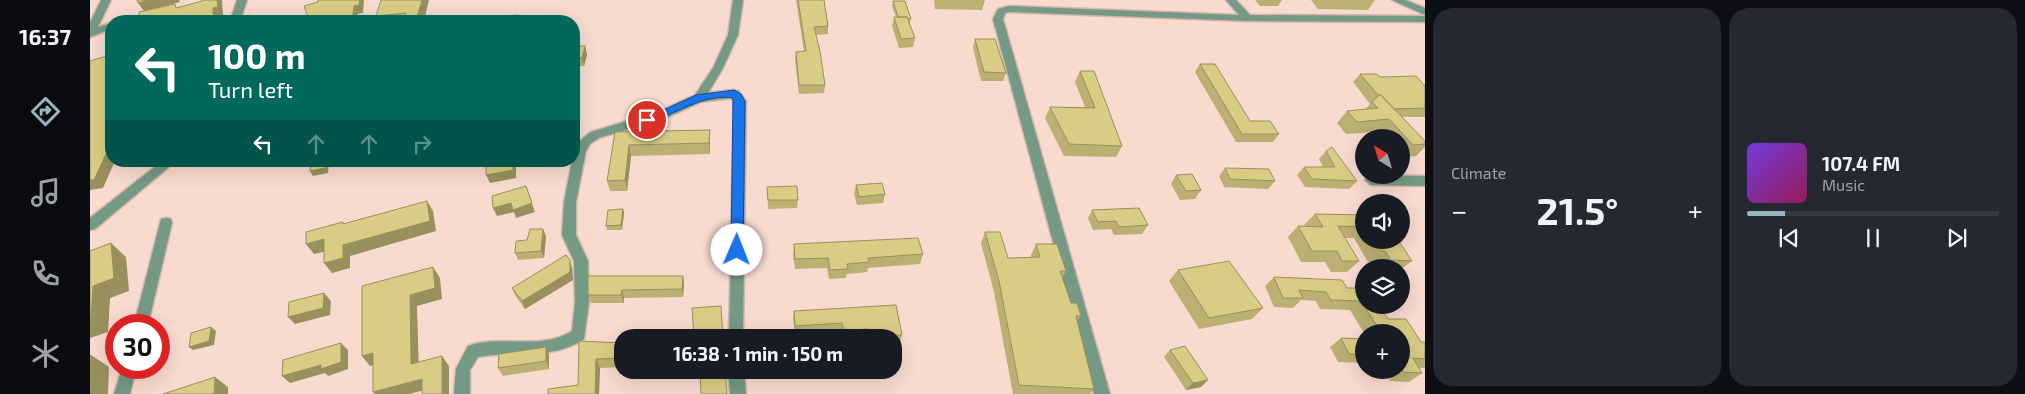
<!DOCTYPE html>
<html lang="en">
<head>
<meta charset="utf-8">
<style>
  :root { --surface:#171b24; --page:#242831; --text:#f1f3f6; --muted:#9ea1a6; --line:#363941; --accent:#96b5bf }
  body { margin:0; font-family:"Exo 2",sans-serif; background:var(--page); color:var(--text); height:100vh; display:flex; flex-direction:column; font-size:19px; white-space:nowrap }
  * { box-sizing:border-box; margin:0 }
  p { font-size:16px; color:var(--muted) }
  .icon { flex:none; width:28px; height:28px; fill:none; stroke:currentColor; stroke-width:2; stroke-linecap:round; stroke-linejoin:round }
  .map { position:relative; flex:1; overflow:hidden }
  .sheet { display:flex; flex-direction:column; gap:8px; padding:8px; background:#0d0f14; width:600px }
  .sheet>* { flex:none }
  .hud { position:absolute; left:15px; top:15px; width:475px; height:152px; border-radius:20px; box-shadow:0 5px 20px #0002; background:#00695c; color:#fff; overflow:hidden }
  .needle { width:32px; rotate:322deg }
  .fabs { position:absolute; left:1265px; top:129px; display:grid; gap:10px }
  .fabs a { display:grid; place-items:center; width:55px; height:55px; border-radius:50%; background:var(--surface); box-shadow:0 5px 20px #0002; font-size:25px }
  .speed { position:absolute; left:15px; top:314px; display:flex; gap:10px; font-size:25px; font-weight:700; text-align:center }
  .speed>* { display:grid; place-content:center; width:65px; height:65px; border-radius:50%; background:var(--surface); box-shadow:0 5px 20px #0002; line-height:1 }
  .speed .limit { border:8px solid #d22; background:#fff; color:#111 }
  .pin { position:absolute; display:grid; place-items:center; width:42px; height:42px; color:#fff; margin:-21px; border:2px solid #fff; border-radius:50%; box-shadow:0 1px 5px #0007 }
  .me { position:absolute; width:55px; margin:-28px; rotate:1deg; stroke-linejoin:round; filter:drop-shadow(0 0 4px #0008) }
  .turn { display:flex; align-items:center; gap:18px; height:105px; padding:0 20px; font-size:22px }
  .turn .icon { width:65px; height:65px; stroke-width:2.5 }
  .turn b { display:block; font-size:35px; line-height:42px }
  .lanes { display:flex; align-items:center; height:48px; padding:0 20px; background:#0003; justify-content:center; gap:25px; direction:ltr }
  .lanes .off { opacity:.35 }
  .big { font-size:38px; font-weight:700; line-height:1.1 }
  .sheet .widget { flex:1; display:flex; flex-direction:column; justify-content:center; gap:8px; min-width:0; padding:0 18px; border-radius:20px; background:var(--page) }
  .song { display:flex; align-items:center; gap:15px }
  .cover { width:60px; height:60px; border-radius:8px; background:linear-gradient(135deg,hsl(260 70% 55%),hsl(330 70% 35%)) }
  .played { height:5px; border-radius:2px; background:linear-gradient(90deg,var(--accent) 15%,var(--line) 15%) }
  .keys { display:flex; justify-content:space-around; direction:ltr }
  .heat { display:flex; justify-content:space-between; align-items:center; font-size:28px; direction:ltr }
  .sheet .tiles { flex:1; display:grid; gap:8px; grid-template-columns:repeat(2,1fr) }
  .trip { position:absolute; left:524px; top:329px; width:288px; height:50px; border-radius:20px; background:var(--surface); box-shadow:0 5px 20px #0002; font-weight:700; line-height:50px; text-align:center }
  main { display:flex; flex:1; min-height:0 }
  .menu { display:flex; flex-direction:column; width:90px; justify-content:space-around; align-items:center; background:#090b0e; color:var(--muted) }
  .menu .icon { width:35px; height:35px }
  .menu .active { color:var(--accent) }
  .menu b { font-size:22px; color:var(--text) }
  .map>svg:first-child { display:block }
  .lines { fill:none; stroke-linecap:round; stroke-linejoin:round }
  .minor-casing { stroke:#d4b7ac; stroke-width:3 }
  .minor { fill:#749984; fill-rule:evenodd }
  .wall { fill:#bbb072 }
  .shaded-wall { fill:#98905d }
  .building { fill:#d9cd85; stroke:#98905d }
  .route { fill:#1a73e8; stroke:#114b97 }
</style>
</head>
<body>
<main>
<nav class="menu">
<b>16:37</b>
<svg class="icon active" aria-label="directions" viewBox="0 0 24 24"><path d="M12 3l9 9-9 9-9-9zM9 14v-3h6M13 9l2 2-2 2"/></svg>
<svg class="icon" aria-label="music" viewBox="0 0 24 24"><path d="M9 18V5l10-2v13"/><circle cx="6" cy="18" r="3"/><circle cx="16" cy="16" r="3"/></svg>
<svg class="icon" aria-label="phone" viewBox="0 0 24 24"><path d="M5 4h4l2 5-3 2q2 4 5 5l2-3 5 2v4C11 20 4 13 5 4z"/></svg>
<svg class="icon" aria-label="climate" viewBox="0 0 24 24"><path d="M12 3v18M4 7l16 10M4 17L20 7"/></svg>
</nav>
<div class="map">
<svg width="1335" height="394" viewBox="0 0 1335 394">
  <rect width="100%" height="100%" fill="#f8dacf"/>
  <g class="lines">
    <defs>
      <path id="minor" d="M11 0H21L8 27 21 23V29L0 37V23Z
        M147 0H157L150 21H140Z
        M643 0H653L648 35 633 68 618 93 644 90 648 91 656 101 653 338H639L644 102 641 98 611 102 578 117 509 138 500 144 496 151 486 202V235L498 261 499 302 494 339C461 361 424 350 388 357L380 370V394H364L366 369 378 346C411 334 451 351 482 331L485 302 484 261 472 235 474 202 482 161H484C484 147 489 140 501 132L570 111 605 95 623 68 638 35Z
        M1136 0H1146L1160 15 1335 16V22L1157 21 919 12 915 13 913 19 1020 394H1004L903 19 908 9 919 6 1149 15Z
        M1302 0H1315L1335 8V15Z
        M72 161H86L5 229 0 230V218Z
        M1281 175 1335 176V186L1281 185 1275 180Z
        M76 218 81 219 82 223 58 325H44L70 223 71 219Z
        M32 368H46L40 394H24Z
        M638 370H654L656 394H640Z"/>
    </defs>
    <!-- minor casing -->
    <use href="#minor" class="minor-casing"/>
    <!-- minor -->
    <use href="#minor" class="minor"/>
  </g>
  <!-- wall -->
  <path class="wall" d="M291 0 334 21H288L286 16Z
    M706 0H734L738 26V34L726 35 735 85 734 93 709 94 705 60 706 52 714 51Z
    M844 0H895L892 10 845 9Z
    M1165 0H1192L1188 6H1170Z
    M1221 0H1285L1278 10 1228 9Z
    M803 1 821 19 820 23H819L825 38 823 47 809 48 802 26 804 17H806L802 6Z
    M885 39 916 73 913 81H891L883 48Z
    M484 46H495L497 55 494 66H484Z
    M1110 64 1160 121 1189 134 1183 142H1146L1105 72Z
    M990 71 1032 146 1026 157 974 156 955 118 960 107H995L985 82Z
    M1270 74 1335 86V117H1312L1335 141V147L1326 156 1311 157V138H1293L1288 132 1256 134 1247 123 1257 111 1276 109 1280 104 1263 82Z
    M620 130V154L541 156 537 191H520L517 181 525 132Z
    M1236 151 1267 181 1259 189 1215 187 1207 175 1214 167H1233L1229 159Z
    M1135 168 1185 181 1178 189 1134 187 1129 176Z
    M1086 175 1111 190 1105 199 1090 200 1081 184Z
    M766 185 795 194 793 203 767 205 764 194Z
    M677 187 708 200 707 208 678 209Z
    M533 209 534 213 532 230H517L516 226Z
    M1002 210 1058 225 1052 234 1024 235 1021 229 1003 230 998 218Z
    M1225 214 1274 215V240H1308L1322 261 1311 269V268H1286L1282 262H1278L1264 238H1255L1269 261 1257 272H1241L1235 262H1211L1198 237 1208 226H1215L1214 225Z
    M895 232 918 258H941V255L946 244 976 271 972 278 981 303 991 316 987 321 1004 389 1000 394H923L904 292 891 243Z
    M456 236 454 258 428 260 425 253 437 240Z
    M704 244 833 254 830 264 778 268 777 272 757 274 756 278 739 279 737 268 705 269 703 255Z
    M482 268 483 280 435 309 425 295 422 288Z
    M1088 270 1173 308 1162 319 1109 329 1079 281Z
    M593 276 594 284 593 297 534 298V303H501L498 295Z
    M1184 277 1257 288 1298 319 1331 342H1335V368H1329L1332 373 1319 382 1300 381 1295 370H1311V332L1274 333 1260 310 1230 309 1226 301 1211 300 1203 308 1184 307 1175 286Z
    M704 311 812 335 810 342H802V338H778V336L752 338 751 331 705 334 703 319Z
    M1251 338 1274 339V363L1248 362 1240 347Z
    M489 341 532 343V367L510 368 509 394 488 385Z
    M1080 350 1111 387 1096 390 1074 357Z
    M459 354V369L413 376 408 368Z"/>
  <!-- shaded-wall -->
  <path class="shaded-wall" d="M58 0H89L90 2 54 11 48 3Z
    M127 0H132L133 15 129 16V21H123V8Z
    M270 0H274L273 13 268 14 267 21H259L264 6Z
    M332 0H339L334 21H326Z
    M429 15 431 21H428Z
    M495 46 497 55 494 66 492 58Z
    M620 130V154L619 143Z
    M21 143V161H25L13 188 0 190V180Z
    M539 145 541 156 537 191 535 180Z
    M236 161H239L238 173 223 176 220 171Z
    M423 161H425L426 163V178L400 183 396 175Z
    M436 186 445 212 426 218 424 212 407 216 403 208Z
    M337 201 343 211 346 231 260 256V268L242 273 234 263 253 245Z
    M533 209 534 213 532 230 531 225Z
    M453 229 456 236 454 258 451 251Z
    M234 239 242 250 224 254 216 244Z
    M21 243 36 257 39 291 20 298 18 332 0 338V319L3 286Z
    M480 260 482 268 483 280 435 309 432 301Z
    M343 267 350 278 352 299 327 306 329 374 321 364 320 295Z
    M593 276 594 284 593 297 592 289Z
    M532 290 534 298V303L531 295Z
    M234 293 241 301 240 315 205 324 198 317Z
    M121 327 126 331 124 345 103 350 99 347Z
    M251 343 258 350V369L238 376 235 373 200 383 192 376Z
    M456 347 459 354V369L456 361Z
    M283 353 291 363 280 366 272 356Z
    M1 355 19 367 18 394H0Z
    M352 356 359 366V394H352Z
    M506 359 510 368 509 394H505Z
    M125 377 138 387V394H124Z
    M332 379 339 389 319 394H285L283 392Z
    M1118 380 1111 387 1096 390 1103 383Z"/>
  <!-- building -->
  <path class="building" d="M47 0H58L48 3Z
    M112 0H127L128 7 123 8V21H32L49 17V12L85 4 86 8 112 1Z
    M228 0H270L269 5 264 6 262 21H217L218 17 214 6 228 2Z
    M291 0H332L326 21H312L316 13 286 16Z
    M708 0H734L738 26 724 27 730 51 735 85H709L706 52 716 51Z
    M803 1H815L821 19H818L817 17H808Z
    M429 15 428 21H408L409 16Z
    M195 16V21H181L182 19Z
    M366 17H381L380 21H339L340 20H365Z
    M804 17H817L825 38 811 39Z
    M885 39H905L916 73 894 72Z
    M484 46H495L492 58H484Z
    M21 49V143L4 180H0V61L20 55Z
    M1110 64H1125L1160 121H1180L1189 134H1152Z
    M990 71H1004L1032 146 979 144 960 107 1005 108Z
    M1270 74H1287L1290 77 1326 76 1335 86V108L1304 109 1290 94 1289 96Z
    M1290 94 1335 141V144L1323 145 1299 119 1267 122 1257 111 1288 108 1282 102Z
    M620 130 619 143 539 145 535 180 517 181 525 132Z
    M1242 147 1267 181 1222 179 1214 167H1245L1236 151Z
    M221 161H236L235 168 220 171Z
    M396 161H423V170L396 175Z
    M1135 168 1179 169 1185 181 1140 179Z
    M1102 174 1111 190 1096 191 1086 175Z
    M792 183 795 194 769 197 766 185Z
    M436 186 442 203 423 210 421 203 403 208 402 196Z
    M707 186 708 200H678L677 187Z
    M337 201 340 221 253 245V258L234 263V239L216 244V232L253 222V224Z
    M1049 208 1058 225 1029 227 1026 221 1008 222 1002 210Z
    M533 209 531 225 516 226 518 210Z
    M1225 214 1274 215V227L1248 226 1269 261H1252L1247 251H1222L1208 226 1233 227Z
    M440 229H453L451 251 425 253 426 241 437 240Z
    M895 232H910L918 258 950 257 946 244H967L976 271H970L981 303H987L991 316H986L1004 389 929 385 909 281Z
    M828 238 833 254 778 258 779 262 757 264 758 269 740 270 738 258 705 259 704 244Z
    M1284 240H1308L1322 261 1301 260 1295 251H1291Z
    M21 243 24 278 3 286 1 319H0V251Z
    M476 255 480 260V272L432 301 422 288Z
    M1139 261 1173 308 1119 318 1088 270Z
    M343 267 345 288 320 295 321 364 352 356V394H332V379L283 392V353L272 356V286Z
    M498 276H593L592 289 532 290 531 295H498Z
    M1184 277 1252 280 1257 288H1274V305H1289L1298 319H1316L1331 342H1335V359L1323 358 1332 373 1313 372 1311 369V332H1291L1271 301 1241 300 1236 292 1209 290 1213 298H1193Z
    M234 293 233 308 198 317 199 302Z
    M806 305 812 335 781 336 779 329 754 330 752 323 705 326 704 311Z
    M631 306 633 338H604L602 308Z
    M121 327 119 341 99 347 101 333Z
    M1251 338 1274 339V354H1259Z
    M489 341 532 343V358L506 359 505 394H458V389L488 385Z
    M251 343V362L231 369V365L192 376 193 360Z
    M1095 346 1118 380 1103 383 1080 350Z
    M456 347V361L408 368 409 354Z
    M1 355 0 385V356Z
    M610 370H635L637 393 636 394H611Z
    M125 377 124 394H73Z"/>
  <!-- route -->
  <path class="route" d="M644 90 651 94 655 101 653 250 647 255 641 250 643 98C614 93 584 115 557 123L552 120 606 95Z"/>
</svg>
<div class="fabs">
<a><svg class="needle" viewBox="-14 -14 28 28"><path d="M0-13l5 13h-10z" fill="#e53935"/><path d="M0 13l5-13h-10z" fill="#9ea1a6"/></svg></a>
<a><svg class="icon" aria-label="sound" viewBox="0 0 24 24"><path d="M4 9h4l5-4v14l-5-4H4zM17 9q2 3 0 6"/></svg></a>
<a><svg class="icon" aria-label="layers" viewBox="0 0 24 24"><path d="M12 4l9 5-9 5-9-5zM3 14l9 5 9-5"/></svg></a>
<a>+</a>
</div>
<div class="speed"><div class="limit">30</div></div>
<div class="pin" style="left:557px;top:120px;background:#d93025"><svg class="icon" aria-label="arrive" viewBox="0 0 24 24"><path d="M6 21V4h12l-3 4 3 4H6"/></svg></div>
<svg class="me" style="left:647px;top:250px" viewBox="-20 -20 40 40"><circle r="19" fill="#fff"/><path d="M0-13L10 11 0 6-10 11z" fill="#1a73e8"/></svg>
<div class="trip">16:38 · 1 min · 150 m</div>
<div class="hud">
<div class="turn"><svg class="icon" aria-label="left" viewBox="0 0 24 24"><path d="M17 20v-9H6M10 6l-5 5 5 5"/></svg><div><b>100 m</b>Turn left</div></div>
<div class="lanes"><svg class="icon" aria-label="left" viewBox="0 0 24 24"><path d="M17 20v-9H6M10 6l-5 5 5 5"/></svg><svg class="icon off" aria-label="ahead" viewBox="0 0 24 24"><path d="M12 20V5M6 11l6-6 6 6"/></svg><svg class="icon off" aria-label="ahead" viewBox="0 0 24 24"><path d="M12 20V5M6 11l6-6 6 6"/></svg><svg class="icon off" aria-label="right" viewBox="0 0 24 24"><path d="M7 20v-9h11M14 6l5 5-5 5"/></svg></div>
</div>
</div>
<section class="sheet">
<div class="tiles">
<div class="widget"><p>Climate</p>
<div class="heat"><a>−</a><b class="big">21.5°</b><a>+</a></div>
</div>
<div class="widget">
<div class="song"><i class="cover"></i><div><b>107.4 FM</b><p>Music</p></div></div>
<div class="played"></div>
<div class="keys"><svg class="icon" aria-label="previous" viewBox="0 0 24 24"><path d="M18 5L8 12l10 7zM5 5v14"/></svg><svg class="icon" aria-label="pause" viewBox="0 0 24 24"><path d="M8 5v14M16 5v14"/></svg><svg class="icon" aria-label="next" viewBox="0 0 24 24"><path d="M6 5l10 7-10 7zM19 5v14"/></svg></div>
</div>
</div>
</section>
</main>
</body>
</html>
